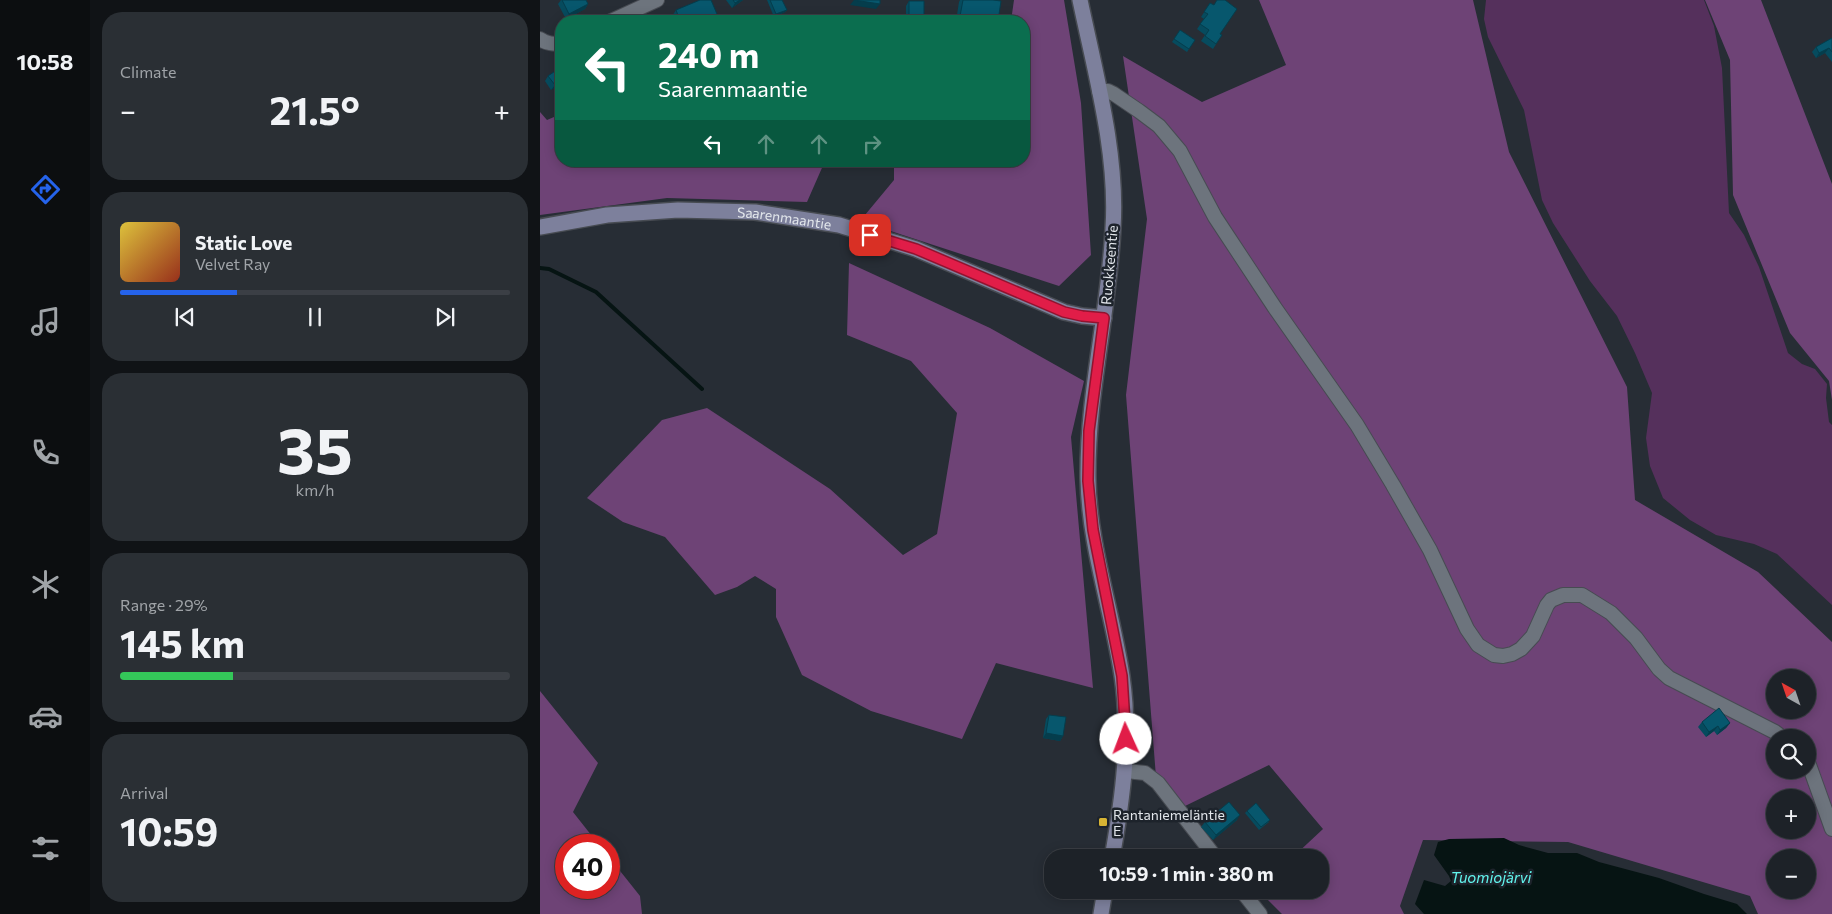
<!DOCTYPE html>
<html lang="en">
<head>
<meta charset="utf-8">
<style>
  :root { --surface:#1d2228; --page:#2a2f34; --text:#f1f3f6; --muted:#a0a4a8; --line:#3b3f45; --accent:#2563eb }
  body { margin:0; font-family:Commissioner,sans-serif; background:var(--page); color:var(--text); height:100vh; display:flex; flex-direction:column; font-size:19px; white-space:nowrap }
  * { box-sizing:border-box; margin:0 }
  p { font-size:16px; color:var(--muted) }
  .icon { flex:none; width:28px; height:28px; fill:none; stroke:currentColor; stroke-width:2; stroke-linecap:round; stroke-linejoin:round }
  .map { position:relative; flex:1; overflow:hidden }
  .side { display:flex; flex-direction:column; gap:12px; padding:12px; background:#101316; width:450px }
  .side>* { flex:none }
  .top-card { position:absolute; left:15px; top:15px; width:475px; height:152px; border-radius:20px; box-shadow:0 2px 12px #0003,0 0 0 1px var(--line); background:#0b6e4f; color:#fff; overflow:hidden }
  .needle { width:32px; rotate:320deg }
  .tools { position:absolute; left:1226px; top:669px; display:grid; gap:10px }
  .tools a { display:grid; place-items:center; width:50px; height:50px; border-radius:50%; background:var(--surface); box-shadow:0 2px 12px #0003,0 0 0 1px var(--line); font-size:25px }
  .speed { position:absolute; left:15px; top:834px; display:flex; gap:10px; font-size:25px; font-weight:700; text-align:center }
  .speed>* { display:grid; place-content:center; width:65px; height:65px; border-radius:50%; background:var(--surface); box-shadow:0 2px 12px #0003,0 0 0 1px var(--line); line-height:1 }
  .speed .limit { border:8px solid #d22; background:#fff; color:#111 }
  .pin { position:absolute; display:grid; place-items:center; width:42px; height:42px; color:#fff; margin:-21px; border-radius:10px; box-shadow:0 2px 8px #0006 }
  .me { position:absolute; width:55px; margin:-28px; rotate:358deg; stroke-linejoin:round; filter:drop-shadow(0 0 4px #0008) }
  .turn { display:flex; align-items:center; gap:18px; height:105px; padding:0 20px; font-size:22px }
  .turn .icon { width:65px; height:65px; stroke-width:2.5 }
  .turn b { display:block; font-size:35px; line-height:42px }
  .lanes { display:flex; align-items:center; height:48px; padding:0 20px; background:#0003; justify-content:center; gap:25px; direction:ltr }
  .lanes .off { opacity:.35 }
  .big { font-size:38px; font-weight:700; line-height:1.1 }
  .side .widget { flex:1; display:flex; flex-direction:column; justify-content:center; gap:8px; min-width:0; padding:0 18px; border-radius:20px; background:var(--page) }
  .side .dial { align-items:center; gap:0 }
  .dial b { font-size:65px; line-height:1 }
  .song { display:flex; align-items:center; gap:15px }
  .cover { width:60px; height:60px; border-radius:8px; background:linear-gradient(135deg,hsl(50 70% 55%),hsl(10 70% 35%)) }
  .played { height:5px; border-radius:2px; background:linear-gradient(90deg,var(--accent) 30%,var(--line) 30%) }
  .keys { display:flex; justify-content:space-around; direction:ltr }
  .heat { display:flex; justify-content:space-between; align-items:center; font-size:28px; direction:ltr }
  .charge { height:8px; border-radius:4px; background:linear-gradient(90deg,#34c759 29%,var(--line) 0) }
  .trip { position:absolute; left:504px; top:849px; width:285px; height:50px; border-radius:20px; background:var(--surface); box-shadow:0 2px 12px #0003,0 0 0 1px var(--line); font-weight:700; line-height:50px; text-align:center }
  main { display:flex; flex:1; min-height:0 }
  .menu { display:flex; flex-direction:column; width:90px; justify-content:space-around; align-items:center; background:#0c0e10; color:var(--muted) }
  .menu .icon { width:35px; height:35px }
  .menu .on { color:var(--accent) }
  .menu b { font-size:22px; color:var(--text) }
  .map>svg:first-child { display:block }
  .green { fill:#55305c }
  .forest { fill:#6e4376; fill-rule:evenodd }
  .water { fill:#061413 }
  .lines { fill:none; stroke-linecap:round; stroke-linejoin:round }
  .stream { stroke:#061413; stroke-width:4 }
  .street-casing { stroke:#474b52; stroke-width:16 }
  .secondary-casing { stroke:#474b52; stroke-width:18 }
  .street { stroke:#6d747d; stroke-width:14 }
  .secondary { stroke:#7d809c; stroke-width:15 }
  .wall { fill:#064b5e }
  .shaded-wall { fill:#053d4c }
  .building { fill:#07576d; stroke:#053d4c }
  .route-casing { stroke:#92132f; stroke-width:12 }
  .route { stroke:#e11d48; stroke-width:9 }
  .poi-dot { fill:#d7b434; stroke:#1d232b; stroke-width:2 }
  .labels { text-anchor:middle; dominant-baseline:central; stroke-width:5; stroke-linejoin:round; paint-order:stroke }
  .street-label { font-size:14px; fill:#e2e6eb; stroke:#1d232b }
  .poi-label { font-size:14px; fill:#e2e6eb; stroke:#1d232b; text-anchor:start }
  .water-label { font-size:15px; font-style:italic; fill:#62f6ef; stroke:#1d232b }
</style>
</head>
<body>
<main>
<nav class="menu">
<b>10:58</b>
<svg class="icon on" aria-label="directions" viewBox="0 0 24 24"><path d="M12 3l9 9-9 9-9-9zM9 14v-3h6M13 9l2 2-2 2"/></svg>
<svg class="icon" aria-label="music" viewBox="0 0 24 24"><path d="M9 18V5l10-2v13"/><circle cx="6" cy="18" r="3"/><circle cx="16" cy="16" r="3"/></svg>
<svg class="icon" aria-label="phone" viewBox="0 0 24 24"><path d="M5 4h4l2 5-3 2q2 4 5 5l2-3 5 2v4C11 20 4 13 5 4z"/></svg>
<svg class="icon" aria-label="climate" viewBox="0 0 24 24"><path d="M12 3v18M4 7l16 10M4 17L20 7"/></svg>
<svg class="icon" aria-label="car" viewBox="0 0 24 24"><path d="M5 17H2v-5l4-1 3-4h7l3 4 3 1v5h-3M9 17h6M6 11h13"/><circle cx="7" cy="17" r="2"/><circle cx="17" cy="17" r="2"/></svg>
<svg class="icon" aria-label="filters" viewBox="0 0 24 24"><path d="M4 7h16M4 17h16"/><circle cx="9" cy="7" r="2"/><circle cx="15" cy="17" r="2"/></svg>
</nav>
<section class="side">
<div class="widget"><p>Climate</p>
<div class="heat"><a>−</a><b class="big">21.5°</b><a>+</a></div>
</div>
<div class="widget">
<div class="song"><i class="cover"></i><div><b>Static Love</b><p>Velvet Ray</p></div></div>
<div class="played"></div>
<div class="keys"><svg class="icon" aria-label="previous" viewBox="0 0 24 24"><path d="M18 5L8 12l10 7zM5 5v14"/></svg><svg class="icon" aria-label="pause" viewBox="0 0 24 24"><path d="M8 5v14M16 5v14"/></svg><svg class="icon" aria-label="next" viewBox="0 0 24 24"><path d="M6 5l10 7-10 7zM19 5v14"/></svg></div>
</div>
<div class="widget dial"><b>35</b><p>km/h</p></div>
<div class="widget"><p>Range · 29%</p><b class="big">145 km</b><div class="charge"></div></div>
<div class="widget"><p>Arrival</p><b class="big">10:59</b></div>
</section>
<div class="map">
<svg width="1292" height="914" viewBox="0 0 1292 914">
  <rect width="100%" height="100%" fill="#272d35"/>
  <!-- green -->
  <path class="green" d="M946 0H1164L1174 26 1182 68 1189 213 1204 235 1219 267 1248 353 1262 364 1275 369 1287 384 1286 398 1289 422 1292 425V605L1237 554 1214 544 1176 535 1150 520 1123 498 1110 466 1106 438 1112 393 1095 353 1077 316 1050 281 1013 223 1002 200 984 110 948 37 944 19Z"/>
  <!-- forest -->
  <path class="forest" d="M474 0H524L541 103 551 255 519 286 320 221 354 180V161H484V21H471Z
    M719 0H933L969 152 1087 387 1095 500 1218 572 1292 642V914H1218L1210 896 1028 842 883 840 860 906 864 914H742L718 890H780V858L753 857 783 829 729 765 643 807 616 777 586 395 607 219 583 56 662 102 746 65ZM1235 678H1268V710H1235ZM1235 738H1268V770H1235ZM1235 798H1268V830H1235ZM1235 858H1268V890H1235Z
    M1165 0H1221L1292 184V400L1289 381 1250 333 1193 195 1190 60Z
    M0 112 7 120 21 114V161H285L267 202 127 198 0 215Z
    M309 263 450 328 544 381 531 437 553 688 456 663 422 739 331 711 262 675 236 617V589L215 576 197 587 175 595 125 537 83 522 47 498 122 420 167 408 290 489 363 555 397 534 417 413 371 361 307 335Z
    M0 691 58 763 33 812 59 845H26V888H69V857L100 896 102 914H0Z"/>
  <!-- water -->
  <path class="water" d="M964 838 979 845 1008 853H1037L1059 862 1119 878 1164 894 1197 904 1207 914H884L875 904 884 880 905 886 911 881 909 876 894 855 898 842 909 839Z"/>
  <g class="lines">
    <!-- stream -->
    <path class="stream" d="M0 268 9 269 56 292 162 389"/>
    <defs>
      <path id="street" d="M71 21 117 0
        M0 39C5 43 15 45 21 43
        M559 91H568L574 94 599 111 619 126 640 151 675 217 735 308 817 425 853 485 890 550 927 629 938 645 954 655 963 656 972 654 981 649 993 636 1007 605 1011 600 1023 595H1042L1071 613 1096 638 1119 669 1129 678 1235 732 1243 738
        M1268 762 1292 829
        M586 771 605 773 618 783 676 858
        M701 890 720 914"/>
      <g id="secondary">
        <path d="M540 0C555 72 578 154 573 228 569 312 547 394 548 479 549 545 572 610 582 676 591 737 583 797 572 858"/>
        <path id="s1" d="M0 227 67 215 138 210 215 212 299 225 376 249 524 312 542 316 564 318"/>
        <path d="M561 914 565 890"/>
      </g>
    </defs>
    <!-- street casing -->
    <use href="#street" class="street-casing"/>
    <!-- secondary casing -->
    <use href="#secondary" class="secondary-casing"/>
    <!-- street -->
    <use href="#street" class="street"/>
    <!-- secondary -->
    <use href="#secondary" class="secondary"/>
  </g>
  <!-- wall -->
  <path class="wall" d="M21 0H46L48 4 45 9 26 19 18 4Z
    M186 0H203L192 8Z
    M227 0H242L247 10 245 12 234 17Z
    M420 0H453L458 21H416L419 2Z
    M369 1 384 21H366V6Z
    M670 3 680 34 682 35 673 49 661 41 665 35 657 29 664 19 661 17Z
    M136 10 180 21H132L131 18Z
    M640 30 655 40 647 52 632 42Z
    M1292 38V62L1285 53 1276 58 1272 52 1276 47Z
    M21 67V83L11 90 5 81 8 76Z
    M509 715 523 736 520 741 503 738 506 719Z
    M1162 722 1190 723 1186 728 1177 735 1174 731 1166 737 1158 727Z
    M707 811 729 822 719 830 705 813Z
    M697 820 673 840 661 827 665 822Z"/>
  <!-- shaded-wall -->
  <path class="shaded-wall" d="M200 0H203L192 8 195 3Z
    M314 0 340 4 336 9 310 5Z
    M48 4 45 9 26 19 29 14Z
    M247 10 245 12 234 17 236 14Z
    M420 16 452 21H417Z
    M1289 48 1285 53 1276 58 1279 53Z
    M21 81V83L11 90 15 85Z
    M1190 723 1186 728 1177 735 1180 730Z
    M1178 726 1174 731 1166 737 1169 732Z
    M506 733 523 736 520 741 503 738Z
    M700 815 697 820 673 840 676 835Z"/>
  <!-- building -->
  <path class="building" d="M22 0H46L48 4 29 14Z
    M160 0H171L180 21H140L136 10Z
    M193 0H200L195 3Z
    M230 0H242L247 10 236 14Z
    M314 0H340V4Z
    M423 0H453L461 1 458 21H452L420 16Z
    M677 0H685L697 9 680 34 682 35 676 44 665 36 669 30 660 24 668 14 664 12 670 3 674 5Z
    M369 1H384V21H369Z
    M640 30 655 40 649 49 634 39Z
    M1292 38V52L1289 48 1279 53 1276 47Z
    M21 67V81L15 85 8 76Z
    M1179 708 1190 723 1180 730 1178 726 1169 732 1162 722Z
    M509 715 526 717 523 736 506 733Z
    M689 802 700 815 676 835 665 822Z
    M716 803 730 820 721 827 707 811Z"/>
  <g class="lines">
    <defs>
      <path id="route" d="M330 235 376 249 524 312 542 316 564 318 549 431 548 481 553 530 582 676 586 739"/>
    </defs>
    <!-- route casing -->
    <use href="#route" class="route-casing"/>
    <!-- route -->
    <use href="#route" class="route"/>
  </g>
  <!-- markers -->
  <rect class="poi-dot" x="558" y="817" width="10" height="10" rx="2.5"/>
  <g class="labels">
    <!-- street labels -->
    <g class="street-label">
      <text stroke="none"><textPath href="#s1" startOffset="246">Saarenmaantie</textPath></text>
      <text transform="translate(569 265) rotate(-85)">Ruokkeentie</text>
    </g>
    <!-- poi labels -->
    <g class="poi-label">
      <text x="573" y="814">Rantaniemeläntie<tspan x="573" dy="16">E</tspan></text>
    </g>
    <!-- water labels -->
    <g class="water-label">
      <text x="951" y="877">Tuomiojärvi</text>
    </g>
  </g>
</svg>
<div class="tools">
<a><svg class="needle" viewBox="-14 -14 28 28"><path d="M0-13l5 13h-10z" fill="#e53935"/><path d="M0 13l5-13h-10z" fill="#a0a4a8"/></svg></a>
<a><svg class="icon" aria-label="search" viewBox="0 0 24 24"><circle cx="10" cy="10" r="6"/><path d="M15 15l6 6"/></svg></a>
<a>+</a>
<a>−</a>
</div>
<div class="speed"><div class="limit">40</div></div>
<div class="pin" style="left:330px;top:235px;background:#d93025"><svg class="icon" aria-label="arrive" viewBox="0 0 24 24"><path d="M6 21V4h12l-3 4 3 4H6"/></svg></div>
<svg class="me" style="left:586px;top:739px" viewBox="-20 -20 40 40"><circle r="19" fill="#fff"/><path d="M0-13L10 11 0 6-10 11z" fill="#e11d48"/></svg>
<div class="trip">10:59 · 1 min · 380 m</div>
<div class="top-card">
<div class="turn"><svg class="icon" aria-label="left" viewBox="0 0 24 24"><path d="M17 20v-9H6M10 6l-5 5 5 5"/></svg><div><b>240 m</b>Saarenmaantie</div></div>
<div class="lanes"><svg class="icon" aria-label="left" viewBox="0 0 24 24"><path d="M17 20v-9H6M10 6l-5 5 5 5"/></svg><svg class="icon off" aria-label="ahead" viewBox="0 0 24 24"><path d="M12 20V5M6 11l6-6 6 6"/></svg><svg class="icon off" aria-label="ahead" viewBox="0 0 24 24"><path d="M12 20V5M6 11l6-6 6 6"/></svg><svg class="icon off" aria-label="right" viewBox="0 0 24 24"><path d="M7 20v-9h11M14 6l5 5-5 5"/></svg></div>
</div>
</div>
</main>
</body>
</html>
